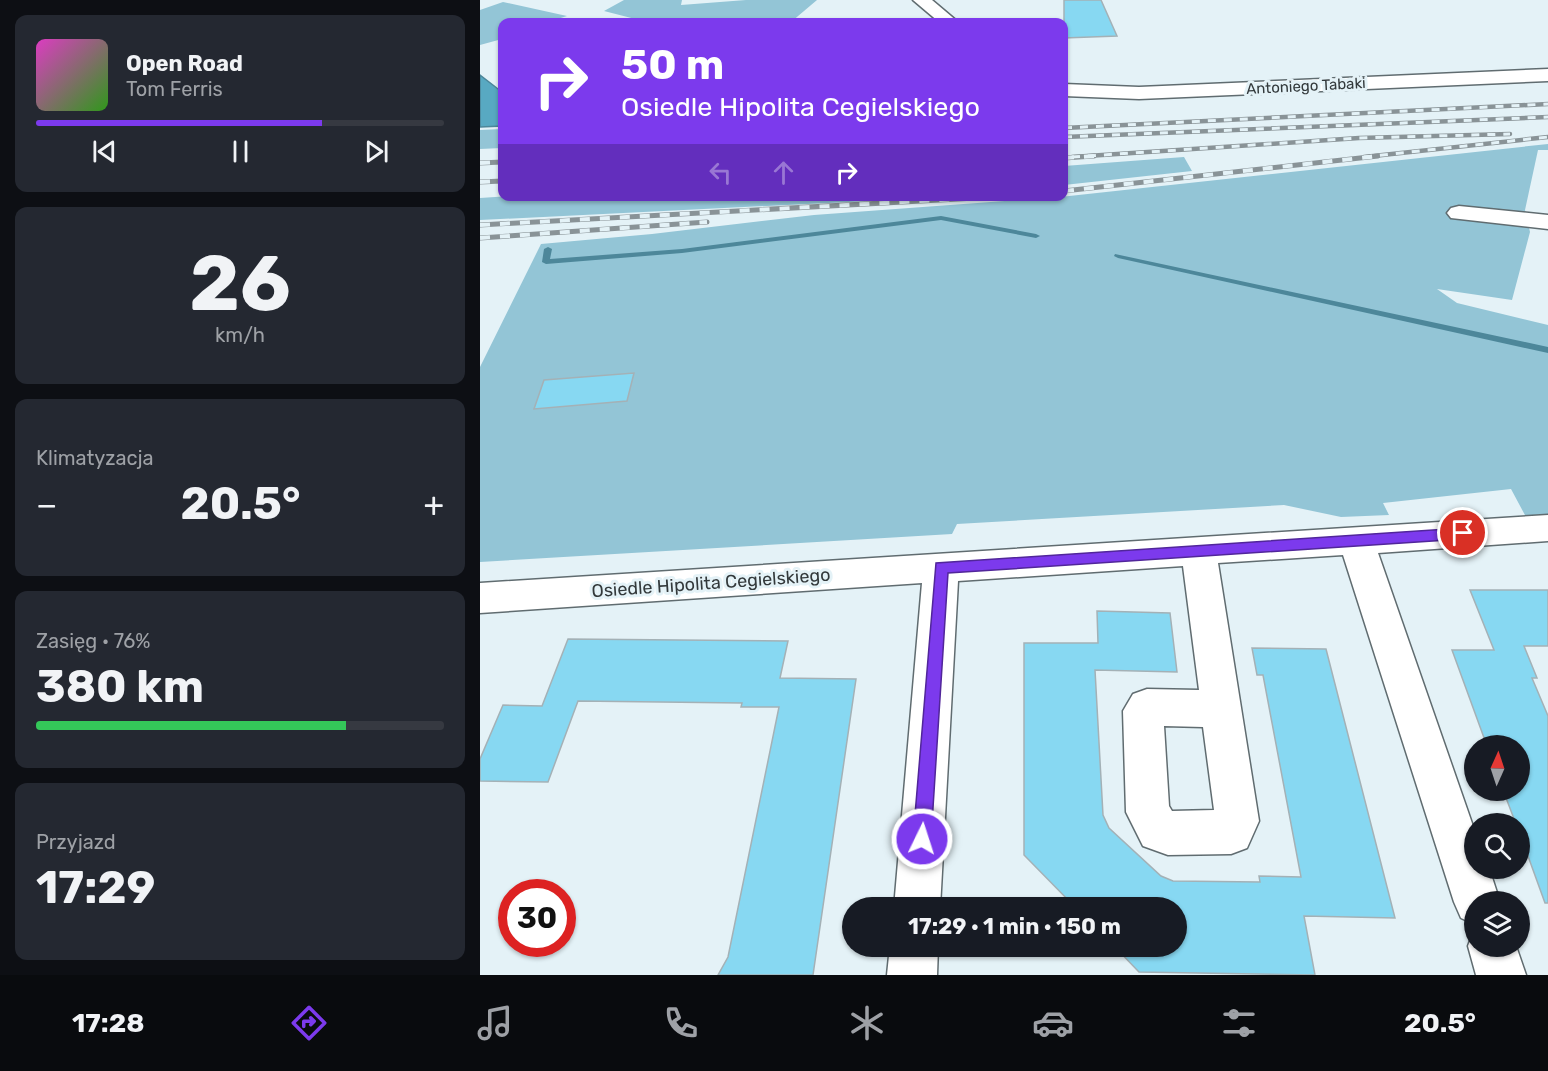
<!DOCTYPE html>
<html lang="pl">
<head>
<meta charset="utf-8">
<style>
  :root { --surface:#171b24; --page:#242831; --text:#f1f3f6; --muted:#9ea1a6; --line:#363941; --accent:#7c3aed }
  body { margin:0; font-family:Rubik,sans-serif; background:var(--page); color:var(--text); height:100vh; display:flex; flex-direction:column; font-size:22px; white-space:nowrap }
  * { box-sizing:border-box; margin:0 }
  p { font-size:20px; color:var(--muted) }
  .icon { flex:none; width:33px; height:33px; fill:none; stroke:currentColor; stroke-width:2; stroke-linecap:round; stroke-linejoin:round }
  .map { position:relative; flex:1; overflow:hidden }
  .side { display:flex; flex-direction:column; gap:15px; padding:15px; background:#0d0f14; width:480px }
  .side>* { flex:none }
  .top-card { position:absolute; left:18px; top:18px; width:570px; height:183px; border-radius:12px; box-shadow:0 2px 4px #0004; background:#7c3aed; color:#fff; overflow:hidden }
  .needle { width:39px; rotate:3deg }
  .controls { position:absolute; left:984px; top:735px; display:grid; gap:12px }
  .controls a { display:grid; place-items:center; width:66px; height:66px; border-radius:50%; background:var(--surface); box-shadow:0 2px 4px #0004; font-size:30px }
  .speed { position:absolute; left:18px; top:879px; display:flex; gap:12px; font-size:30px; font-weight:700; text-align:center }
  .speed>* { display:grid; place-content:center; width:78px; height:78px; border-radius:50%; background:var(--surface); box-shadow:0 2px 4px #0004; line-height:1 }
  .speed .limit { border:9px solid #d22; background:#fff; color:#111 }
  .pin { position:absolute; display:grid; place-items:center; width:51px; height:51px; color:#fff; margin:-26px; border:3px solid #fff; border-radius:50%; box-shadow:0 2px 6px #0007 }
  .me { position:absolute; width:66px; margin:-33px; rotate:4deg; stroke-linejoin:round; filter:drop-shadow(0 0 4px #0008) }
  .turn { display:flex; align-items:center; gap:21px; height:126px; padding:0 24px; font-size:27px }
  .turn .icon { width:78px; height:78px; stroke-width:2.5 }
  .turn b { display:block; font-size:42px; line-height:51px }
  .lanes { display:flex; align-items:center; height:57px; padding:0 24px; background:#0003; justify-content:center; gap:30px; direction:ltr }
  .lanes .off { opacity:.35 }
  .big { font-size:45px; font-weight:700; line-height:1.1 }
  .side .widget { flex:1; display:flex; flex-direction:column; justify-content:center; gap:9px; min-width:0; padding:0 21px; border-radius:12px; background:var(--page) }
  .side .dial { align-items:center; gap:0 }
  .dial b { font-size:78px; line-height:1 }
  .song { display:flex; align-items:center; gap:18px }
  .cover { width:72px; height:72px; border-radius:9px; background:linear-gradient(135deg,hsl(310 70% 55%),hsl(110 70% 35%)) }
  .played { height:6px; border-radius:3px; background:linear-gradient(90deg,var(--accent) 70%,var(--line) 70%) }
  .keys { display:flex; justify-content:space-around; direction:ltr }
  .heat { display:flex; justify-content:space-between; align-items:center; font-size:33px; direction:ltr }
  .charge { height:9px; border-radius:4px; background:linear-gradient(90deg,#34c759 76%,var(--line) 0) }
  .trip { position:absolute; left:362px; top:897px; width:345px; height:60px; border-radius:30px; background:var(--surface); box-shadow:0 2px 4px #0004; font-weight:700; line-height:60px; text-align:center }
  .menu { display:flex; height:96px; justify-content:space-around; align-items:center; background:#090b0e; color:var(--muted) }
  .menu .icon { width:42px; height:42px }
  .menu .current { color:var(--accent) }
  .menu b { font-size:27px; color:var(--text) }
  main { display:flex; flex:1; min-height:0 }
  .map>svg:first-child { display:block }
  .green { fill:#93c5d6 }
  .water { fill:#58a9c2; stroke:#4d879a; stroke-width:1.5 }
  .lines { fill:none; stroke-linecap:round; stroke-linejoin:round }
  .stream { fill:#4d879a; fill-rule:evenodd }
  .building { fill:#87d8f2; stroke:#a4b1b6; stroke-width:1.5 }
  .street-casing { stroke:#606c70; stroke-width:3 }
  .secondary-casing { stroke:#606c70; stroke-width:3 }
  .street { fill:#fff; fill-rule:evenodd }
  .secondary { fill:#fff; fill-rule:evenodd }
  .rail-far1-casing { stroke:#899397; stroke-width:4.5 }
  .rail-casing { stroke:#899397; stroke-width:5 }
  .rail-far1 { stroke:#e4f2f7; stroke-width:3; stroke-dasharray:8; stroke-linecap:butt }
  .rail { stroke:#e4f2f7; stroke-width:4; stroke-dasharray:10; stroke-linecap:butt }
  .route { fill:#7c3aed; stroke:#51269a; stroke-width:1.5 }
  .labels { text-anchor:middle; dominant-baseline:central; stroke-width:6; stroke-linejoin:round; paint-order:stroke }
  .far-street-label { font-size:15px; fill:#33393b; stroke:#e4f2f7 }
  .street-label { font-size:18px; fill:#33393b; stroke:#e4f2f7 }
</style>
</head>
<body>
<main>
<section class="side">
<div class="widget">
<div class="song"><i class="cover"></i><div><b>Open Road</b><p>Tom Ferris</p></div></div>
<div class="played"></div>
<div class="keys"><svg class="icon" aria-label="previous" viewBox="0 0 24 24"><path d="M18 5L8 12l10 7zM5 5v14"/></svg><svg class="icon" aria-label="pause" viewBox="0 0 24 24"><path d="M8 5v14M16 5v14"/></svg><svg class="icon" aria-label="next" viewBox="0 0 24 24"><path d="M6 5l10 7-10 7zM19 5v14"/></svg></div>
</div>
<div class="widget dial"><b>26</b><p>km/h</p></div>
<div class="widget"><p>Klimatyzacja</p>
<div class="heat"><a>−</a><b class="big">20.5°</b><a>+</a></div>
</div>
<div class="widget"><p>Zasięg · 76%</p><b class="big">380 km</b><div class="charge"></div></div>
<div class="widget"><p>Przyjazd</p><b class="big">17:29</b></div>
</section>
<div class="map">
<svg width="1068" height="975" viewBox="0 0 1068 975">
  <rect width="100%" height="100%" fill="#e4f2f7"/>
  <!-- green -->
  <path class="green" d="M144 0H202L201 5 266 0H337L311 22 280 18 273 22H167L124 11Z
    M23 2 87 16 68 22H22V39L0 45V10Z
    M22 129V148L0 149V130Z
    M1068 144V150H1058L1045 210 1050 232 1032 300 957 289 977 303 1068 325V515L1046 517 1031 489 903 503 909 515 861 517 804 505 477 524 472 534 0 562V367L61 244 172 234 334 215 580 197Z
    M704 157 712 171 584 185V166Z
    M31 196H470V197L0 220V198Z"/>
  <!-- water -->
  <path class="water" d="M0 75 22 92V126L0 127Z"/>
  <g class="lines">
    <!-- stream -->
    <path class="stream" d="M461 216 556 234 560 236 556 238 461 220 202 253 66 264 62 262 64 249 68 247 72 249 70 259 202 249Z
      M635 254 1068 347V353L638 258 634 256Z"/>
  </g>
  <!-- building -->
  <path class="building" d="M584 0H621L637 36 584 38Z
    M154 373 147 401 54 409 64 380Z
    M990 590H1068V646H1044L1057 678H1052L1068 716V903H1065L1040 834V824H1036L1023 790H1040V746H1007L972 650H1014Z
    M617 611 690 613 697 672 615 670 623 815 629 828 681 876 693 881 780 882 779 876 821 877 783 675H777L772 648 846 649 915 918 824 916 835 975 659 972 634 946H696V908H596L544 855V643H618Z
    M88 639 308 641 300 678 376 679 333 975H238L248 957 299 707H261L262 703 98 701 68 782 0 781V759L23 705 62 706Z"/>
  <g class="lines">
    <defs>
      <path id="street" d="M979 206 1068 215V229L971 218 967 213 971 208Z
        M1068 515V541L898 553 994 829V868H1009L1020 902H994V924L981 918 974 902 863 555 738 563 779 821 767 848 751 854 688 855 663 846 646 812 643 711 653 694 667 689 719 690 703 566 478 581 460 908H414L442 583 0 613V583ZM684 726 723 727 734 810 692 811 689 806Z
        M994 930V946H1036L1046 975H996L988 946Z
        M410 946H458L457 975H407Z"/>
      <path id="secondary" d="M433 0H452L478 22H459Z
        M1068 69V81L659 99 584 96V84L659 87Z"/>
    </defs>
    <!-- street casing -->
    <use href="#street" class="street-casing"/>
    <!-- secondary casing -->
    <use href="#secondary" class="secondary-casing"/>
    <!-- street -->
    <use href="#street" class="street"/>
    <!-- secondary -->
    <use href="#secondary" class="secondary"/>
    <defs>
      <path id="rail-far1" d="M584 128 1068 104
        M584 137 1068 117
        M592 157 879 138 1030 134
        M884 157 1068 137"/>
      <path id="rail" d="M584 158 614 156
        M0 163 22 162
        M0 182 22 181
        M584 191 898 156
        M0 225 532 196
        M0 238 227 222"/>
    </defs>
    <!-- rail-far1 casing -->
    <use href="#rail-far1" class="rail-far1-casing"/>
    <!-- rail casing -->
    <use href="#rail" class="rail-casing"/>
    <!-- rail-far1 -->
    <use href="#rail-far1" class="rail-far1"/>
    <!-- rail -->
    <use href="#rail" class="rail"/>
  </g>
  <!-- route -->
  <path class="route" d="M983 528 990 533 983 539 468 573 451 839 448 846 442 849 435 846 433 839 456 563Z"/>
  <g class="labels">
    <!-- far-street labels -->
    <g class="far-street-label">
      <text transform="translate(826 86) rotate(-3)">Antoniego Tabaki</text>
    </g>
    <!-- street labels -->
    <g class="street-label">
      <text transform="translate(231 583) rotate(-4)">Osiedle Hipolita Cegielskiego</text>
    </g>
  </g>
</svg>
<div class="controls">
<a><svg class="needle" viewBox="-14 -14 28 28"><path d="M0-13l5 13h-10z" fill="#e53935"/><path d="M0 13l5-13h-10z" fill="#9ea1a6"/></svg></a>
<a><svg class="icon" aria-label="search" viewBox="0 0 24 24"><circle cx="10" cy="10" r="6"/><path d="M15 15l6 6"/></svg></a>
<a><svg class="icon" aria-label="layers" viewBox="0 0 24 24"><path d="M12 4l9 5-9 5-9-5zM3 14l9 5 9-5"/></svg></a>
</div>
<div class="speed"><div class="limit">30</div></div>
<div class="pin" style="left:983px;top:533px;background:#d93025"><svg class="icon" aria-label="arrive" viewBox="0 0 24 24"><path d="M6 21V4h12l-3 4 3 4H6"/></svg></div>
<svg class="me" style="left:442px;top:839px" viewBox="-20 -20 40 40"><circle r="17" fill="#7c3aed" stroke="#fff" stroke-width="3"/><path d="M0-11L8 9 0 5-8 9z" fill="#fff"/></svg>
<div class="trip">17:29 · 1 min · 150 m</div>
<div class="top-card">
<div class="turn"><svg class="icon" aria-label="right" viewBox="0 0 24 24"><path d="M7 20v-9h11M14 6l5 5-5 5"/></svg><div><b>50 m</b>Osiedle Hipolita Cegielskiego</div></div>
<div class="lanes"><svg class="icon off" aria-label="left" viewBox="0 0 24 24"><path d="M17 20v-9H6M10 6l-5 5 5 5"/></svg><svg class="icon off" aria-label="ahead" viewBox="0 0 24 24"><path d="M12 20V5M6 11l6-6 6 6"/></svg><svg class="icon" aria-label="right" viewBox="0 0 24 24"><path d="M7 20v-9h11M14 6l5 5-5 5"/></svg></div>
</div>
</div>
</main>
<nav class="menu">
<b>17:28</b>
<svg class="icon current" aria-label="directions" viewBox="0 0 24 24"><path d="M12 3l9 9-9 9-9-9zM9 14v-3h6M13 9l2 2-2 2"/></svg>
<svg class="icon" aria-label="music" viewBox="0 0 24 24"><path d="M9 18V5l10-2v13"/><circle cx="6" cy="18" r="3"/><circle cx="16" cy="16" r="3"/></svg>
<svg class="icon" aria-label="phone" viewBox="0 0 24 24"><path d="M5 4h4l2 5-3 2q2 4 5 5l2-3 5 2v4C11 20 4 13 5 4z"/></svg>
<svg class="icon" aria-label="climate" viewBox="0 0 24 24"><path d="M12 3v18M4 7l16 10M4 17L20 7"/></svg>
<svg class="icon" aria-label="car" viewBox="0 0 24 24"><path d="M5 17H2v-5l4-1 3-4h7l3 4 3 1v5h-3M9 17h6M6 11h13"/><circle cx="7" cy="17" r="2"/><circle cx="17" cy="17" r="2"/></svg>
<svg class="icon" aria-label="filters" viewBox="0 0 24 24"><path d="M4 7h16M4 17h16"/><circle cx="9" cy="7" r="2"/><circle cx="15" cy="17" r="2"/></svg>
<b>20.5°</b>
</nav>
</body>
</html>
